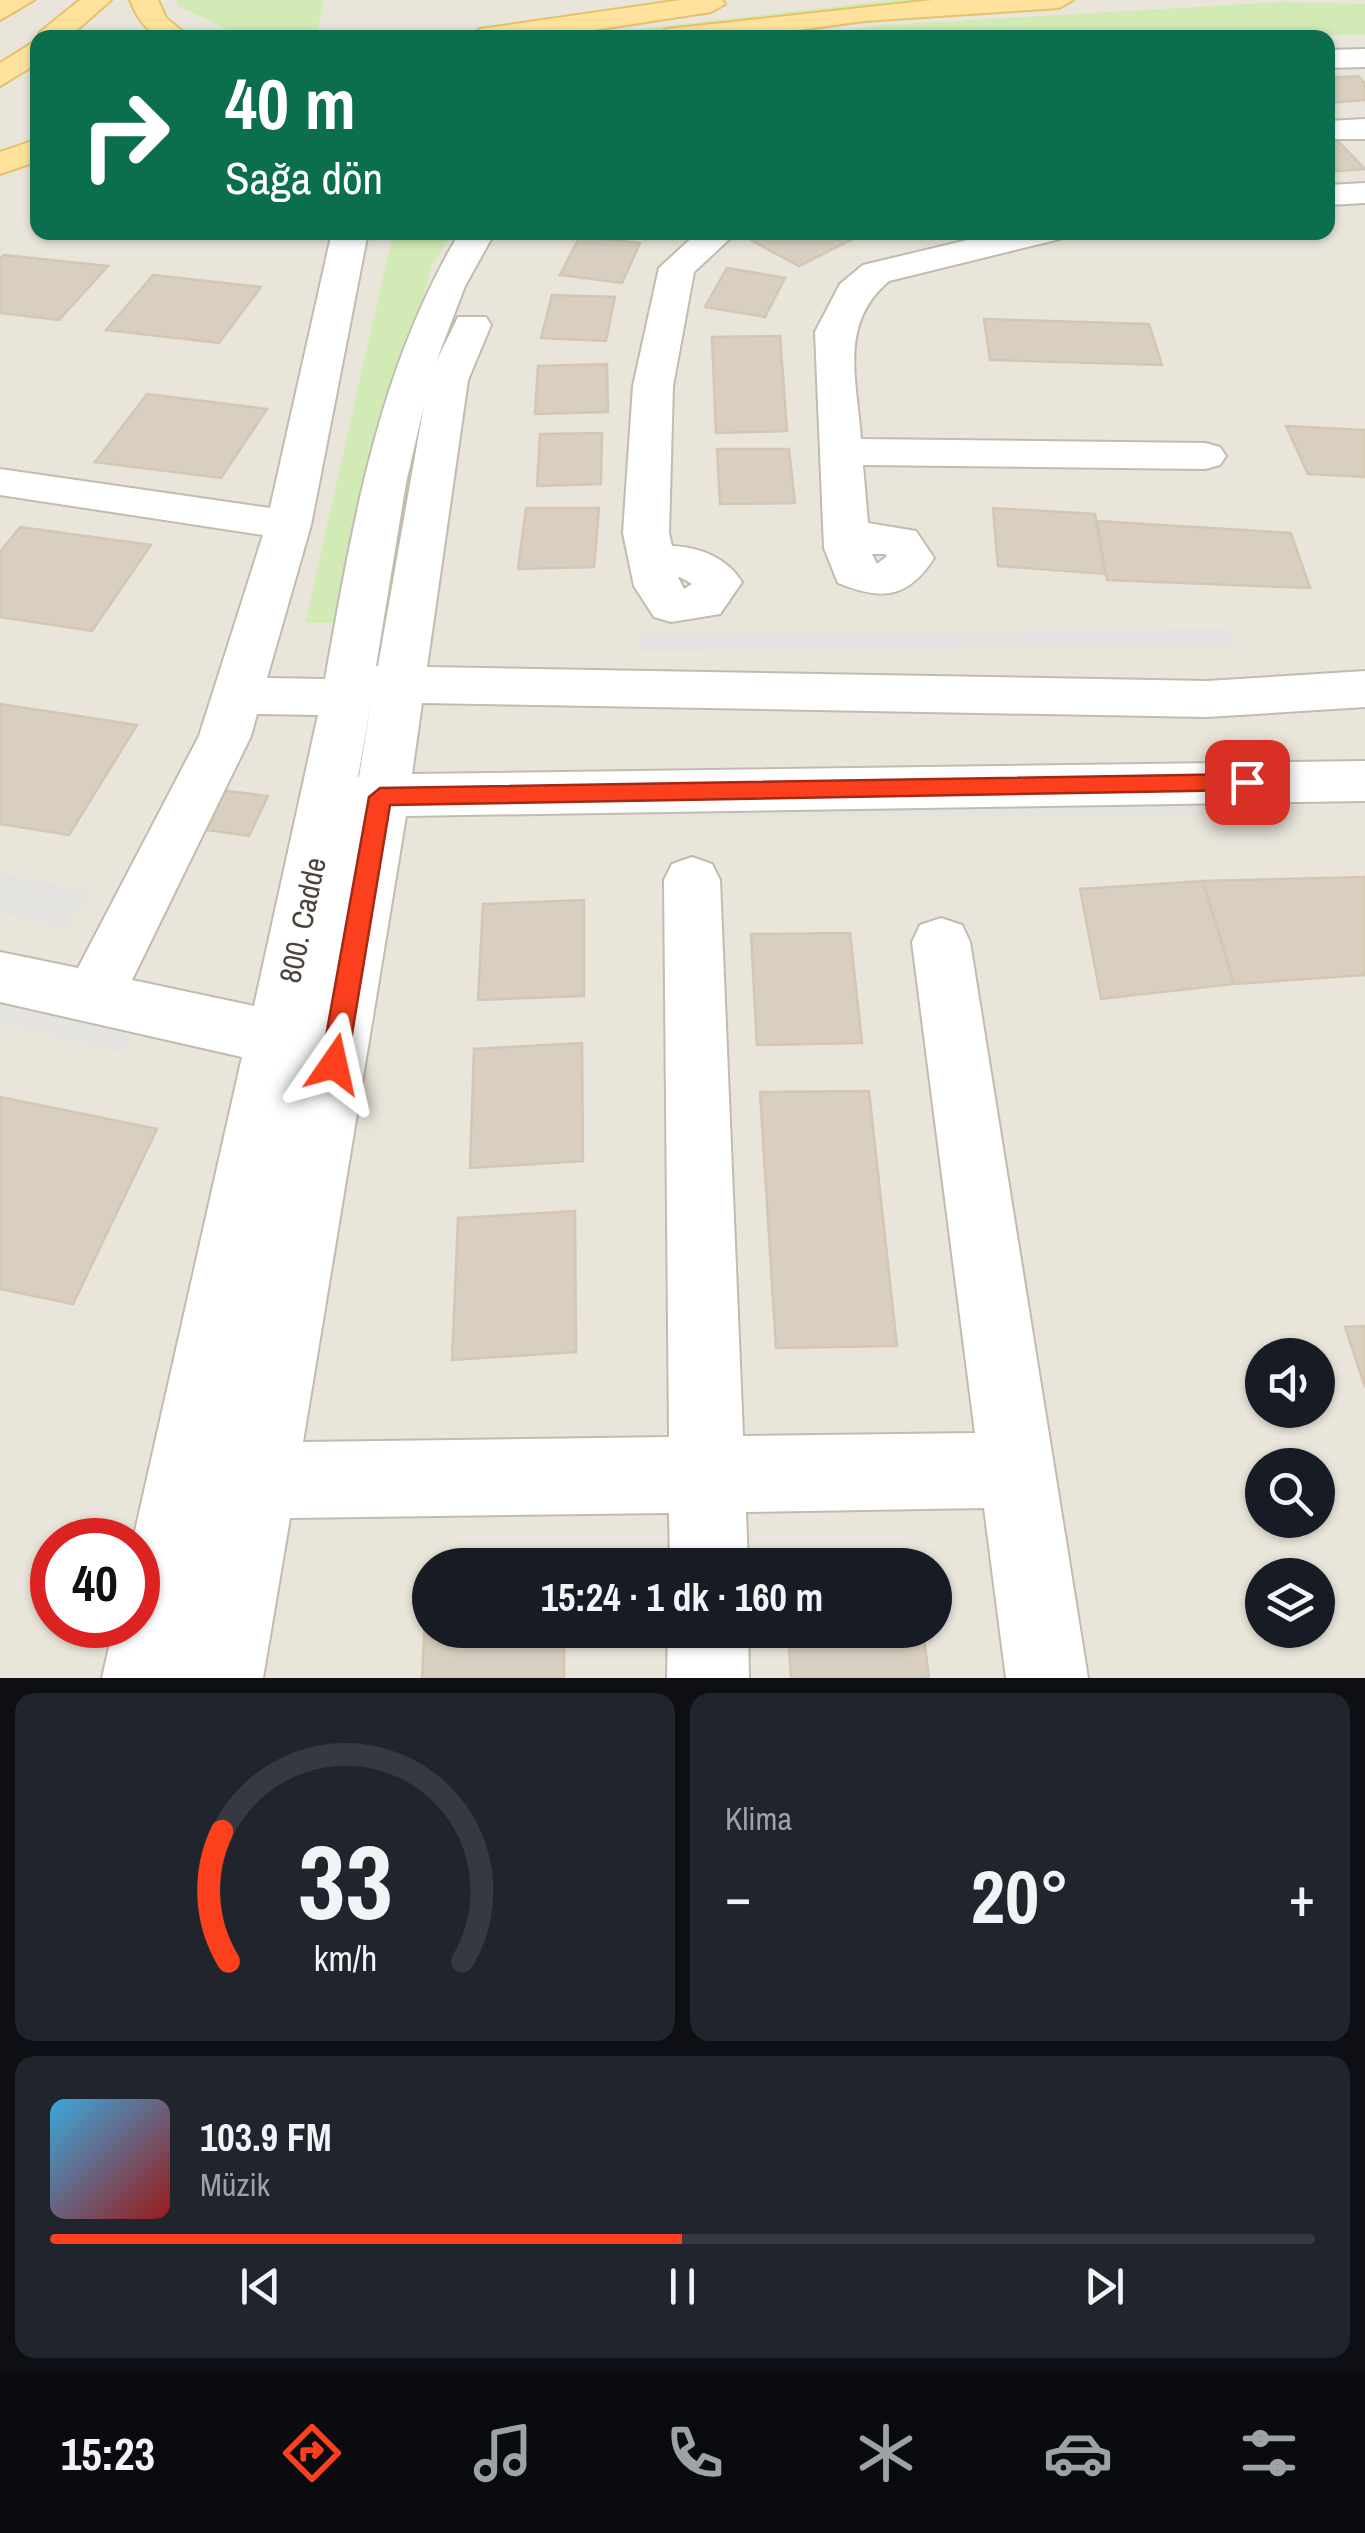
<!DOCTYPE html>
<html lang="tr">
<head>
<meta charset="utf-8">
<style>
  :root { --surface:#171b24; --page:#20242c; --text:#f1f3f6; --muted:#9ea1a6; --line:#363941; --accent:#fc3f1d }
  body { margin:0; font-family:"Archivo Narrow",sans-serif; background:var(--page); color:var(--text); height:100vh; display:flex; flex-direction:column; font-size:38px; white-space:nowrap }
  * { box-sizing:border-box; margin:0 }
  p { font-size:32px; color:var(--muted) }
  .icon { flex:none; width:55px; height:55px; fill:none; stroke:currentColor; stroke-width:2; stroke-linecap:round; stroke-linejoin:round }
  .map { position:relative; height:1678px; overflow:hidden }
  .panel { display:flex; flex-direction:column; gap:15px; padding:15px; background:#0d0f14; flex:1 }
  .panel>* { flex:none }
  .banner { position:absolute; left:30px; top:30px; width:1305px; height:210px; border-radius:20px; box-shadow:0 2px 8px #0004; background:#0b6e4f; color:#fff; overflow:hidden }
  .buttons { position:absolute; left:1245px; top:1338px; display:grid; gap:20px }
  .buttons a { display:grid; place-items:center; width:90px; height:90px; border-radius:50%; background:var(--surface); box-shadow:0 2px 8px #0004; font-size:50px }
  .speed { position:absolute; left:30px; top:1518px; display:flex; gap:20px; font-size:50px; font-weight:700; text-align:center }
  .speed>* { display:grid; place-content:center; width:130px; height:130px; border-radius:50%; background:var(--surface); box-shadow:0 2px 8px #0004; line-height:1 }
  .speed .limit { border:15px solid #d22; background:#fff; color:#111 }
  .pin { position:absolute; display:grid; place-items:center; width:85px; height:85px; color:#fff; margin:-42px; border-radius:20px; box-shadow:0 5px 15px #0006 }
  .me { position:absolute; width:110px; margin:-55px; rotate:11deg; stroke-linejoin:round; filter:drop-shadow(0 0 8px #0008) }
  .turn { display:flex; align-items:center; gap:35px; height:210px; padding:0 30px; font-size:45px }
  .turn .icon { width:130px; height:130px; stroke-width:2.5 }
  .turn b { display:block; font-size:70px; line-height:85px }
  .big { font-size:75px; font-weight:800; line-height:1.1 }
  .panel .card { flex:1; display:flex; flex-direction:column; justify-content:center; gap:15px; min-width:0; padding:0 35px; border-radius:20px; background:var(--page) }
  .panel .dial { align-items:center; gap:0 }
  .dial svg { height:260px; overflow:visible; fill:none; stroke:var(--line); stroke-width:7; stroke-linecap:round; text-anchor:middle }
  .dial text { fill:var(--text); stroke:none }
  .song { display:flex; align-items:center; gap:30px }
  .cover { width:120px; height:120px; border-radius:15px; background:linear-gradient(135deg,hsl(200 70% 55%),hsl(0 70% 35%)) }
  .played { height:10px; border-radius:5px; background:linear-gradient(90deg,var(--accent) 50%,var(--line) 50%) }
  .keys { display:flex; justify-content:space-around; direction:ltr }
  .heat { display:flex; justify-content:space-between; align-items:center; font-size:55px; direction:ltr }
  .panel .tiles { flex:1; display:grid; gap:15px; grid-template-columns:1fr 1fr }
  .card:last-child { grid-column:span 2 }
  .trip { position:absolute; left:412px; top:1548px; width:540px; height:100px; border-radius:50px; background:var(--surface); box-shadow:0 2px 8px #0004; font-weight:800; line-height:100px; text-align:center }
  .menu { display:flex; height:160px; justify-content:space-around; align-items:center; background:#090b0e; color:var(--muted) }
  .menu .icon { width:70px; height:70px }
  .menu .active { color:var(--accent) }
  .menu b { font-size:45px; color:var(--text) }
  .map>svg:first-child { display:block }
  .residential { fill:#eae5da; fill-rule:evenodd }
  .green { fill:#d2eab5 }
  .parking { fill:#e5e3e0 }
  .building { fill:#d8cfc1; stroke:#d3c7b4; stroke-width:2.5 }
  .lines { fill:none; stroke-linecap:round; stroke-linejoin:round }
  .minor-casing { stroke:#c2bbae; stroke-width:4 }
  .major-casing { stroke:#e6c16a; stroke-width:4 }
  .minor { fill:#fff; fill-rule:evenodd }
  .major { fill:#ffe39c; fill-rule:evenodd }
  .route { fill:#fc3f1d; stroke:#a42913; stroke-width:2.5 }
  .labels { text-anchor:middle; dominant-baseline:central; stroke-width:8; stroke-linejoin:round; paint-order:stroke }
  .street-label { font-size:30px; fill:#4b4439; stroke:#fff }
</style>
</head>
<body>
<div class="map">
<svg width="1365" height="1678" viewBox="0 0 1365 1678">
  <rect width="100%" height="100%" fill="#f6f3ec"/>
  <!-- residential -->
  <path class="residential" d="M0 0H1365V1678H0ZM38 38H1328V232H38ZM1262 1355H1318V1410H1262ZM1262 1465H1318V1520H1262ZM52 1540H138V1625H52ZM430 1565H935V1630H430ZM1262 1575H1318V1630H1262Z"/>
  <!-- green -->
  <path class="green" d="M177 0H324L317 33 232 32 177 5Z
    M893 0H954L614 37 561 38Z
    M1282 2 1365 4V35L795 37 885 25Z
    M393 233H453L431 266 346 623H305Z"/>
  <!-- parking -->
  <path class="parking" d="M1228 628 1236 646 639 652V634Z
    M1285 782 1303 816H651V789Z
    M0 873 93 892 66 928 0 913Z
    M0 976 152 1013 119 1053 0 1022Z"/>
  <!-- building -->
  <path class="building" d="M1358 76 1365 83V100L1328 103V78Z
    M1338 141 1365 169 1328 172V142Z
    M770 232H845L855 238 799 266 752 241Z
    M580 236 640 243 622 283 560 275Z
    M4 255 108 266 59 320 0 313V258Z
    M727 268 785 278 765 317 705 307Z
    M153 275 261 287 219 343 106 330Z
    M552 295 615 297 606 341 541 338Z
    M984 319 1149 324 1162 365 990 360Z
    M780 336 787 431 716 433 712 337Z
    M607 364 608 412 535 414 538 366Z
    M147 394 267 409 221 478 95 462Z
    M1286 426 1365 430V477L1308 474Z
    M602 433 601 484 537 486 540 434Z
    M717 449H789L795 503 720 504Z
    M526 508H599L594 567 518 569Z
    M993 508 1095 514 1105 574 998 566Z
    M1097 521 1291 533 1310 588 1107 580Z
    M20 527 151 545 92 631 0 617V552Z
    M0 704 137 725 69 835 0 824Z
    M212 789 268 796 249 836 193 828Z
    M1365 877V975L1234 984 1203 881Z
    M1203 881 1234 984 1101 999 1080 889Z
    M584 900V996L478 1000 483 904Z
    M850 933 862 1043 757 1045 751 934Z
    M582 1043 583 1161 470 1168 474 1049Z
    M869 1091 897 1346 776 1348 760 1092Z
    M0 1097 157 1129 73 1304 0 1289Z
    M575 1211 576 1352 452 1360 458 1218Z
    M1365 1326V1387L1345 1327Z
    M427 1577 430 1630H564V1678H422Z
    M788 1630H923L929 1678H791Z"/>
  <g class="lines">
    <defs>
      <path id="minor" d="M1365 49V67L1328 68V50Z
        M1365 119V139H1328V121Z
        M1365 183V203L1328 205V185Z
        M332 232H368L311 525 267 678 325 679C353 523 378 369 460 232H495L465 286 436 362 458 317H486L491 325 468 380 427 667 1207 681 1365 671V707L1207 717 422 703 412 774 1365 761V801L406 816 303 1442 669 1437 664 880 672 864 692 857 712 864 720 880 743 1436 975 1433 912 942 920 925 941 918 962 925 970 942 1088 1678H1006L984 1508 746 1512 748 1565H670L669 1513 290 1518 263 1678H102L114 1625H138V1540H133L242 1057 0 1002V952L78 968 199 736 263 535 0 495V469L270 508ZM424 405 378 666H376L406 483ZM371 702 359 777H358ZM257 714 318 715 254 1006 132 980 251 736Z
        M698 232H737L694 272 673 386 669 533 672 546C700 547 727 558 742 582L720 614 671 622 654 617 634 586 623 533 633 386 659 268ZM678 577H680L692 584 684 589Z
        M1001 232H1065L1060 239 889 281C838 324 857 380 861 439L1205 443 1220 447 1226 456 1220 465 1205 469 863 465 868 523 916 531 934 558C907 600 880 600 838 583L824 548 815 332 840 284 863 265ZM872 554H885L887 556 877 564Z
        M668 1630H748L749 1678H667Z"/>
      <path id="major" d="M0 0H34L0 20Z
        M80 0H111L68 38H38V63L0 86V63L37 40 40 32Z
        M130 0H158L166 18 191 38C155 38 144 34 130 0Z
        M681 0H722L725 4 711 12 542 38H466L480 29Z
        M933 0H1073L1059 8 864 21 739 38H653L667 29Z
        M38 139V161L0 174V152Z"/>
    </defs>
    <!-- minor casing -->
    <use href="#minor" class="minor-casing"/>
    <!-- major casing -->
    <use href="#major" class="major-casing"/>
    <!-- minor -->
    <use href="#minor" class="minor"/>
    <!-- major -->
    <use href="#major" class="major"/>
  </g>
  <!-- route -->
  <path class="route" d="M1247 774 1258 782 1247 790 390 805 347 1064 343 1073 334 1076 325 1073 321 1064 369 797 380 788Z"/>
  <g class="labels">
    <!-- street labels -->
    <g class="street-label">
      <text transform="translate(302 920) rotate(-78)">800. Cadde</text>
    </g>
  </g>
</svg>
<div class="buttons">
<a><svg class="icon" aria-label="sound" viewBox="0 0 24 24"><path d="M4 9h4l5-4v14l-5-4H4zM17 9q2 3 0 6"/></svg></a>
<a><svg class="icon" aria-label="search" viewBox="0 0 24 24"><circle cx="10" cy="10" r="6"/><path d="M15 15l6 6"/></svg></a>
<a><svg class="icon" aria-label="layers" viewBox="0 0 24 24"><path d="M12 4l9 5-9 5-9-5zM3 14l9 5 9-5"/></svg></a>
</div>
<div class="speed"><div class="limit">40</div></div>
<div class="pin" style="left:1247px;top:782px;background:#d93025"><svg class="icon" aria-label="arrive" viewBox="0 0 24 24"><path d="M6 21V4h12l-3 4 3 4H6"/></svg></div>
<svg class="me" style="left:334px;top:1064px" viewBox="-20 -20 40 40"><path d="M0-17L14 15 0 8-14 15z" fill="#fc3f1d" stroke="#fff" stroke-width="4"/></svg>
<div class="trip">15:24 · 1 dk · 160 m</div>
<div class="banner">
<div class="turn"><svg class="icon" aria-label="right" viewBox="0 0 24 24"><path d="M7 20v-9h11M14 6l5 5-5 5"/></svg><div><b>40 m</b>Sağa dön</div></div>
</div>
</div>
<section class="panel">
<div class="tiles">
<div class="card dial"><svg viewBox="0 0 100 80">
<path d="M14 69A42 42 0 1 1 86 69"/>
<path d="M14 69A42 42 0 0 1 12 29" stroke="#fc3f1d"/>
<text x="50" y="56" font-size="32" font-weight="700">33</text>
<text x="50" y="72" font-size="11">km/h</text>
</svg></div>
<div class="card"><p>Klima</p>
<div class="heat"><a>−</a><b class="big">20°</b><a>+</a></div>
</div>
<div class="card">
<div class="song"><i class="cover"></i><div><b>103.9 FM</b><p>Müzik</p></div></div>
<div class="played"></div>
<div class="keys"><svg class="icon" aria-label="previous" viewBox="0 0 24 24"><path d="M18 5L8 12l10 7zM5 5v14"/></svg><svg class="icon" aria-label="pause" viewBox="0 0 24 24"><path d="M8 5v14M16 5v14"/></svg><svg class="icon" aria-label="next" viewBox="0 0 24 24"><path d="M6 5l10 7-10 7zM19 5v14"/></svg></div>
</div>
</div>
</section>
<nav class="menu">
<b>15:23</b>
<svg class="icon active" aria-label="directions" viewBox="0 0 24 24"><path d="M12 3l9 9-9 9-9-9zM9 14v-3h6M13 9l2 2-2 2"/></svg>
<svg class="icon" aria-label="music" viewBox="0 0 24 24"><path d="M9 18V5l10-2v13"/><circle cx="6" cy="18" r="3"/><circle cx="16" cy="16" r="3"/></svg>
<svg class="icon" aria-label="phone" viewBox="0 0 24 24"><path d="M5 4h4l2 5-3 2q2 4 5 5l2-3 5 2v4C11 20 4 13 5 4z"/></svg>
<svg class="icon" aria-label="climate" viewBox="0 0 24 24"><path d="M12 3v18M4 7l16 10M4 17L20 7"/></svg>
<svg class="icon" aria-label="car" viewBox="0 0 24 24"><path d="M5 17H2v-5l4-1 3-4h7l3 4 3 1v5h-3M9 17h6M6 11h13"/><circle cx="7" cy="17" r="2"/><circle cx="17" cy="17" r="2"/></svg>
<svg class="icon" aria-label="filters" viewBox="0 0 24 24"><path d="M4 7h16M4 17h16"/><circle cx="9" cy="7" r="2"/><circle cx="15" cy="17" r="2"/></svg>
</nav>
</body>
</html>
